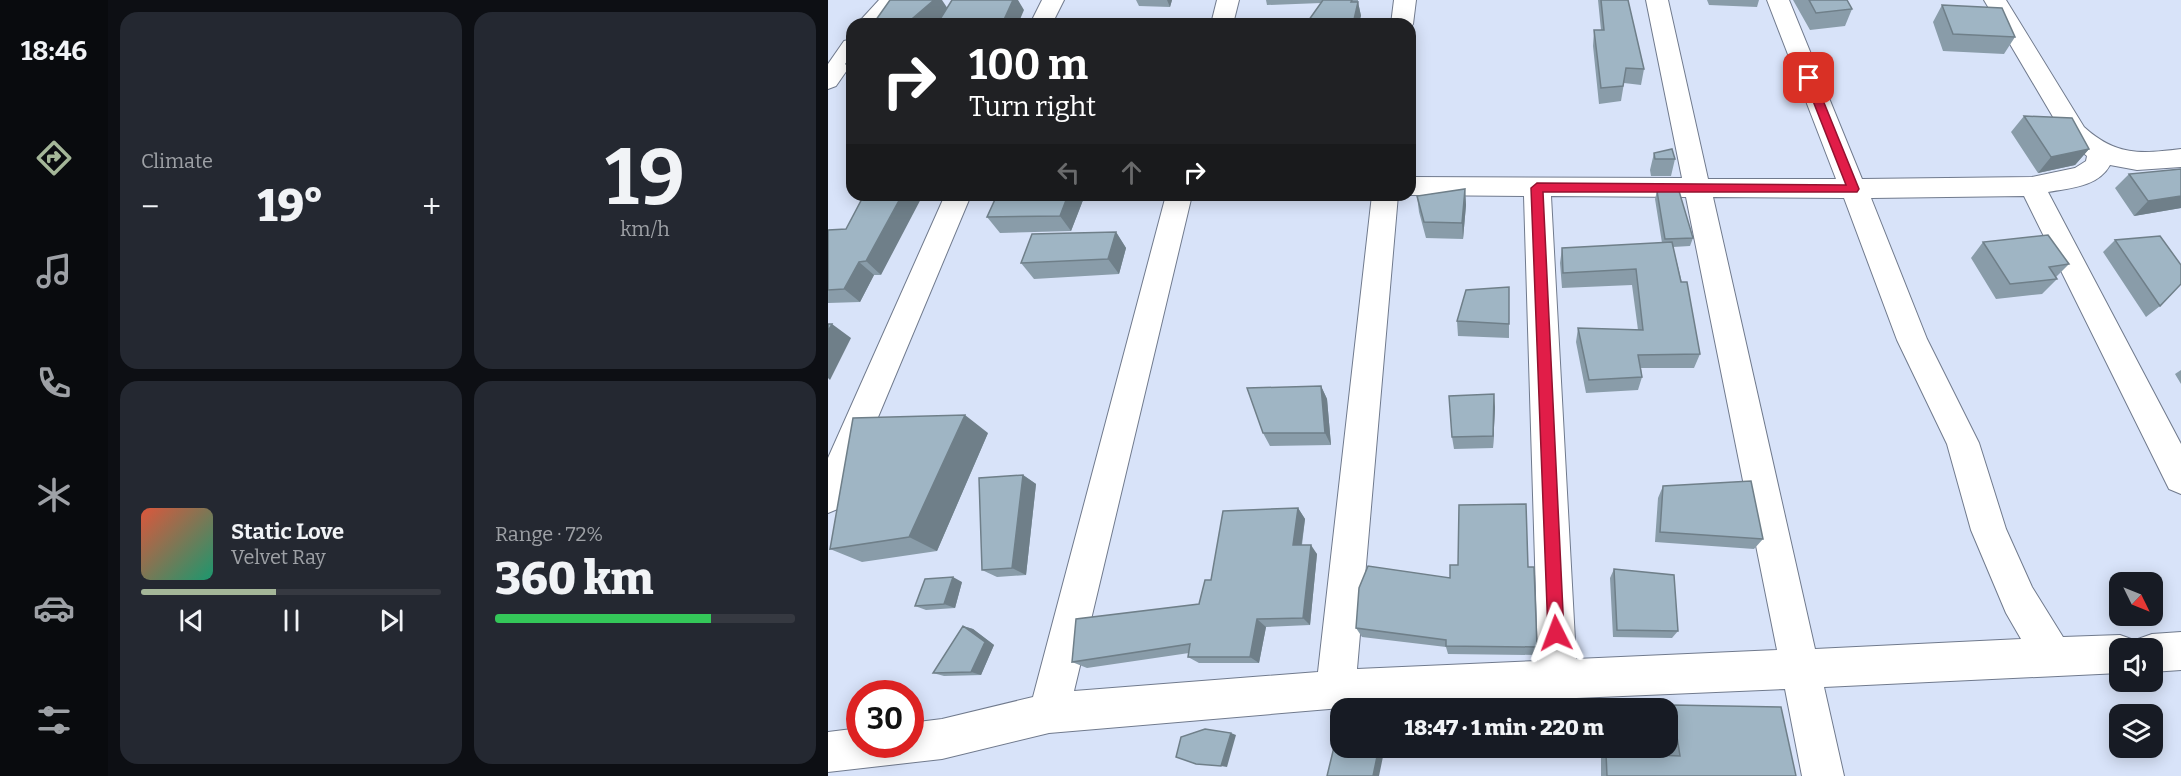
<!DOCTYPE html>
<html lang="en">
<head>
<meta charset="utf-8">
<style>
  :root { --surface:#171b24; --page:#242831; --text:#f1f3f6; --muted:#9ea1a6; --line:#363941; --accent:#a4b698 }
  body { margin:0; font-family:Bitter,serif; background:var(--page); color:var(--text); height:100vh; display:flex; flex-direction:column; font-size:22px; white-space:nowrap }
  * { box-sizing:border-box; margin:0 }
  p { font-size:20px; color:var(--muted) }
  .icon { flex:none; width:33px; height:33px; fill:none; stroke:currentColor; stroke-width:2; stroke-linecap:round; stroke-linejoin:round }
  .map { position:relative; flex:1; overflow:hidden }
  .panel { display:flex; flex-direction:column; gap:12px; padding:12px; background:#0d0f14; width:720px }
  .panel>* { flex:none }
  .guide { position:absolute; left:18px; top:18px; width:570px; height:183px; border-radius:18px; box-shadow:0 3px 15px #0003; background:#202124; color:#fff; overflow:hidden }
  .needle { width:39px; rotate:133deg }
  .buttons { position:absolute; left:1281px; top:572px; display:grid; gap:12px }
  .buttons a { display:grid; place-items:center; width:54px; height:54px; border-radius:12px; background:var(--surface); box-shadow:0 3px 15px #0003; font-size:30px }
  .speed { position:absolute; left:18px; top:680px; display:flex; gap:12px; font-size:30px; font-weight:700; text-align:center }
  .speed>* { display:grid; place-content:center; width:78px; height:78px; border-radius:50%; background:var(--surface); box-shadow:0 3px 15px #0003; line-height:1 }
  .speed .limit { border:9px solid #d22; background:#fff; color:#111 }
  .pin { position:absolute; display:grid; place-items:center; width:51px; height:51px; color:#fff; margin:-26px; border-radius:12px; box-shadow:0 3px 9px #0006 }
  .me { position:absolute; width:66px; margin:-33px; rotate:357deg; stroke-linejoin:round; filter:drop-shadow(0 0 4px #0008) }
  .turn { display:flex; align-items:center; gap:21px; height:126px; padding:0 24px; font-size:27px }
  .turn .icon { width:78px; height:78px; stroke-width:2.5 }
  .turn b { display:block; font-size:42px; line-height:51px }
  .lanes { display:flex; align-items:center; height:57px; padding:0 24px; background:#0003; justify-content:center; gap:30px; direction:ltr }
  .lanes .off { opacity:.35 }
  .big { font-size:45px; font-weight:800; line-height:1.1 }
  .panel .card { flex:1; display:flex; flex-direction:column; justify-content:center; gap:9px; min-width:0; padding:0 21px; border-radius:18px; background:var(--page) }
  .panel .dial { align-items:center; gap:0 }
  .dial b { font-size:78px; line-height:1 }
  .song { display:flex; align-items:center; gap:18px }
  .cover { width:72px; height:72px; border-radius:9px; background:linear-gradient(135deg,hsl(10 70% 55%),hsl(160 70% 35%)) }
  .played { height:6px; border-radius:3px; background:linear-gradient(90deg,var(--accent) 45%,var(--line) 45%) }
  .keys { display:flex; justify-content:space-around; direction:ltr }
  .heat { display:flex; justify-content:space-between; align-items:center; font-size:33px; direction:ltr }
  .charge { height:9px; border-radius:4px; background:linear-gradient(90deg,#34c759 72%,var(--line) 0) }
  .panel .tiles { flex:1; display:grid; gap:12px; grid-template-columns:repeat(2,1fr) }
  .trip { position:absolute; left:502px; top:698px; width:348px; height:60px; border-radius:18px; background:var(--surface); box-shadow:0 3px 15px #0003; font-weight:800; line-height:60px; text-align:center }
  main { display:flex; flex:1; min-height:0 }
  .tabs { display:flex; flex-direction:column; width:108px; justify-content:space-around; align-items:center; background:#090b0e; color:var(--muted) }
  .tabs .icon { width:42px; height:42px }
  .tabs .active { color:var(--accent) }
  .tabs b { font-size:27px; color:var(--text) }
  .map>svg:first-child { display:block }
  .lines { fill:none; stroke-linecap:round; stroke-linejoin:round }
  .street-casing { stroke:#707a8d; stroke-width:2 }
  .street { fill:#fff; fill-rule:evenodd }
  .wall { fill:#899ca9 }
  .shaded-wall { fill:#6f7f89 }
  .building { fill:#9fb5c4; stroke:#6f7f89; stroke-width:1.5 }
  .route { fill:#e11d48; stroke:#92132f; stroke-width:1.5 }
</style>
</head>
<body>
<main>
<nav class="tabs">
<b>18:46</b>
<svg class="icon active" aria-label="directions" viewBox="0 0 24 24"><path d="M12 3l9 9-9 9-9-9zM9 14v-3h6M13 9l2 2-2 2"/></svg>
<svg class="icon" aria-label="music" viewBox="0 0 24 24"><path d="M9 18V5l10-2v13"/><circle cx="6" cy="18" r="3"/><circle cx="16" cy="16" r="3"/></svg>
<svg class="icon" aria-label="phone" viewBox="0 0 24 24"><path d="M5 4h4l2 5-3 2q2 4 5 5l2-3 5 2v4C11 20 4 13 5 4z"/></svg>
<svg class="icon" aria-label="climate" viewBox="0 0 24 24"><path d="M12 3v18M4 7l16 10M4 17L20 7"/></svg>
<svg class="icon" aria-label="car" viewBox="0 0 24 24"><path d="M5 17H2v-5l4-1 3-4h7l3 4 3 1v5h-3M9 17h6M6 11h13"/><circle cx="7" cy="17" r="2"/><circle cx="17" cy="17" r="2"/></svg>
<svg class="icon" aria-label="filters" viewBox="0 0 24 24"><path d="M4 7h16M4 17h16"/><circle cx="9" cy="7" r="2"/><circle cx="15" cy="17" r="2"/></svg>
</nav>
<section class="panel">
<div class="tiles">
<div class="card"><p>Climate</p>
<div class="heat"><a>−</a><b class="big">19°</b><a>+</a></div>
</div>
<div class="card dial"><b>19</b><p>km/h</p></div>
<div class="card">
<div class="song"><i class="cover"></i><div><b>Static Love</b><p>Velvet Ray</p></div></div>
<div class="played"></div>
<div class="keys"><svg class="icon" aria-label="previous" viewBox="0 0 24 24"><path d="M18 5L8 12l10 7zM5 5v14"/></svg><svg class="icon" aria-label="pause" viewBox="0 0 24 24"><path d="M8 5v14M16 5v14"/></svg><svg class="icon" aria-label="next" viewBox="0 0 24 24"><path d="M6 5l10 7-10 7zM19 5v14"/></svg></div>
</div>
<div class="card"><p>Range · 72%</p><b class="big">360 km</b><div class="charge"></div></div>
</div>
</section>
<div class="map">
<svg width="1353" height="776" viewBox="0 0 1353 776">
  <rect width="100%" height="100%" fill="#d8e3f9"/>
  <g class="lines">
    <defs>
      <path id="street" d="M51 0H74L52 24H29Z
        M214 0H236L224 24H202Z
        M389 0H411L405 24H383Z
        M566 0H588L585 24 582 28V24H563Z
        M818 0H840L880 179H1008L939 0H961L1034 179 1204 177 1247 168 1258 161 1259 156 1238 139 1156 0H1178L1256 127C1288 156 1312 154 1353 149V167L1309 170 1282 165C1270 187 1242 188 1220 192L1353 444V494L1341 489 1196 196 1043 198 1099 339 1151 443 1178 529 1204 587 1235 637 1292 635 1306 640 1308 646 1310 639 1324 634 1353 632V670L1324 672V648H1292V673L996 687 1016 776H974L957 689 513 708 221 733 114 759 0 772V732L32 728V744H82V723L114 719 205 697 338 195H364L246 691 490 672 544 195H570L529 669 710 661 696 196 582 195V177L854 178ZM723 196 858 197 949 650 748 659ZM885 197 1016 198 1069 340 1119 444 1143 530 1178 613 1193 639 987 649Z
        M24 39V63L8 86 0 89V64L16 41Z
        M117 195H143L12 508 0 513V458Z"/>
    </defs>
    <!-- street casing -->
    <use href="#street" class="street-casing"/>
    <!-- street -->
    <use href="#street" class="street"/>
  </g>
  <!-- wall -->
  <path class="wall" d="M308 0H344L342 7 311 6Z
    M438 0H530V2L533 16 493 3 439 5Z
    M770 0H800L816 69 813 85 796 83 793 101 771 104 765 46 766 30H773Z
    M879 0H931L929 7 881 5Z
    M965 0H1019L1024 9 1017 26 982 30Z
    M1114 5 1187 37 1176 54 1115 51 1105 22Z
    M1196 116 1261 149 1247 165 1210 173 1183 132Z
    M826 153 847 159 843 176H823L822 170Z
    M1353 169V208L1306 216 1287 188 1301 174Z
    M637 189 638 205 635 239 598 238 591 212 589 196Z
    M829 191 865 238 862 246 845 247 872 354 866 368H813L814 377 810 390 758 393 748 342 750 328 810 330 804 285 734 288 732 263 734 248 834 243 827 199Z
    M169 195H257L243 231 172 233 159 217Z
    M18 229 53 275H46L32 302 0 303V230Z
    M288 232 298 248 291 274 206 279 193 263Z
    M1287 240 1332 306 1318 317 1275 252Z
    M1155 242 1241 264 1228 277 1229 279 1214 294 1168 299 1143 258Z
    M681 287V338L630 336 629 321Z
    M1353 370V384L1347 374Z
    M493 386 499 399 503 445 442 446 435 433Z
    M667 407 665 448 626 449 624 437Z
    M160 433 109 551 34 562 2 549Z
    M195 475 208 484 198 575 169 577 154 570Z
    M835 486 935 539 926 549 827 542 830 498Z
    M470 508 477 519 474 545 489 554 482 625 438 627 431 663H371L360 657 361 653 259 668 244 662 371 604 383 580Z
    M700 567 709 647 708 655 620 654 618 647 534 637 528 628 622 578Z
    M786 569 850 631 844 638 785 637 782 578Z
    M134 582 127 608 98 610 87 606Z
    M135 626 145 629 166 645 153 675 116 676 105 673Z
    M844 705 968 776H773V757L778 753 843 756 840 738V708Z"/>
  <!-- shaded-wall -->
  <path class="shaded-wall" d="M106 0H114L122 12 109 24H78Z
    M185 0H190L196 10 190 24H174Z
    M339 0H344L342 7Z
    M530 2 533 16 531 24H525Z
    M1261 149 1247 165 1210 173 1223 157Z
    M637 189 638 205 635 239 634 223Z
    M74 195H95L53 275 38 261Z
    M240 195H257L243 231 232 216Z
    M1353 196V208L1306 216 1320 201Z
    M288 232 298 248 291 274 280 259Z
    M31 262 46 275 32 302 16 289Z
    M4 324 23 338 2 380 0 378V331Z
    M493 386 499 399 503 445 497 433Z
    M666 394 667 407 665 448V436Z
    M137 415 160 433 109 551 81 537Z
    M195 475 208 484 198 575 184 568Z
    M470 508 477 519 472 555 465 545Z
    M483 545 489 554 482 625 475 618Z
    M125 577 134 582 127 608 116 604Z
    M429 619 438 627 431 663 422 657Z
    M135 626 145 629 166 645 153 675 143 672Z
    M403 733 408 735 399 767 393 766Z
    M551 747H557L551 776H545Z"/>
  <!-- building -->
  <path class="building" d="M62 0H106L78 24H45Z
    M124 0H185L174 24H109Z
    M495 0H524L523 2H530L525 24H478Z
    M773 0H800L816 69 798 68 795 86 773 88 766 30H776Z
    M981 0H1019L1024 9 988 13Z
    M1114 5 1174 8 1187 37 1125 34Z
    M24 55V70L18 64Z
    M1196 116 1244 118 1261 149 1223 157Z
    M844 149 847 159H827L826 153Z
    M1353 169V196L1320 201 1301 174Z
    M637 189 634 223 596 222 589 196Z
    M829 191H851L865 238 837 239Z
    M36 195H74L38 261 31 262 16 289 0 290V230L18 229Z
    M169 195H240L232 216 159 217Z
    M288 232 280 259 193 263 204 234Z
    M1220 235 1241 264 1221 267 1229 279 1182 284 1155 242Z
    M1332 236 1353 265V284L1332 306 1287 240Z
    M844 242 853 282H859L872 354 810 355 814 377 761 380 750 328 815 330 808 269 735 273 734 248Z
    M681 287V324L629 321 638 290Z
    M0 324H4L0 331Z
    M493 386 497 433H435L419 388Z
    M666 394 665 436 624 437 621 396Z
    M137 415 81 537 2 549 25 418Z
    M195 475 184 568 154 570 151 478Z
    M923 481 935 539 832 532 835 486Z
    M698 504 700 567H706L709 647 618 646V640L528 628 531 588 540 566 622 578V565H630L631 505Z
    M470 508 465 545H483L475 618 429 619 422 657H360L362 644 244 662 248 619 371 604 377 580H383L395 511Z
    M786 569 846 575 850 631 789 630Z
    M125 577 116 604 87 606 97 579Z
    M135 626 157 642 143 672 105 673Z
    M844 705 953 707 968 776H779L778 753 852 756Z
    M513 718V747H551L545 776H499Z
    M377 729 403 733 393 766 368 764 348 757 353 737Z"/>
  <!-- route -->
  <path class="route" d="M981 75 986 78 1031 189 1029 192H715L736 633 734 639 728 641 722 639 720 633 703 188 709 183 1018 185 976 78Z"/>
</svg>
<div class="buttons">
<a><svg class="needle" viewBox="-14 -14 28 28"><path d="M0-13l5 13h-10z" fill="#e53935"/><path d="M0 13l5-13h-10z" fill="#9ea1a6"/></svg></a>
<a><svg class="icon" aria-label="sound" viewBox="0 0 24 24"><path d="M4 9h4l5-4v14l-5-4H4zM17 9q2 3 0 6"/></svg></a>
<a><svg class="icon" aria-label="layers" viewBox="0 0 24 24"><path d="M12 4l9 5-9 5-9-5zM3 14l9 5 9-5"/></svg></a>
</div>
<div class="speed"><div class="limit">30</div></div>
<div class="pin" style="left:981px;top:78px;background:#d93025"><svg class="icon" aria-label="arrive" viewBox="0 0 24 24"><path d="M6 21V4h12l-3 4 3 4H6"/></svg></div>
<svg class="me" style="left:728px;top:633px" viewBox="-20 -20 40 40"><path d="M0-17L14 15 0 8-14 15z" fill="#e11d48" stroke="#fff" stroke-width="4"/></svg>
<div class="trip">18:47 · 1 min · 220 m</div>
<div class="guide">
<div class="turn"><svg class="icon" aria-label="right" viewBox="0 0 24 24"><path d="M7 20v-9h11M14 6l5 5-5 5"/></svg><div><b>100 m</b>Turn right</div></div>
<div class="lanes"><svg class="icon off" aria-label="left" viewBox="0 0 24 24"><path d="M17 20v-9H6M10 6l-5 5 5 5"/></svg><svg class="icon off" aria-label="ahead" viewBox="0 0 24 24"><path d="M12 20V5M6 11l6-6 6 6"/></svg><svg class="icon" aria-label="right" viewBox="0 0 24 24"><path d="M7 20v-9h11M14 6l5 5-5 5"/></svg></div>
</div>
</div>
</main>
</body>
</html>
